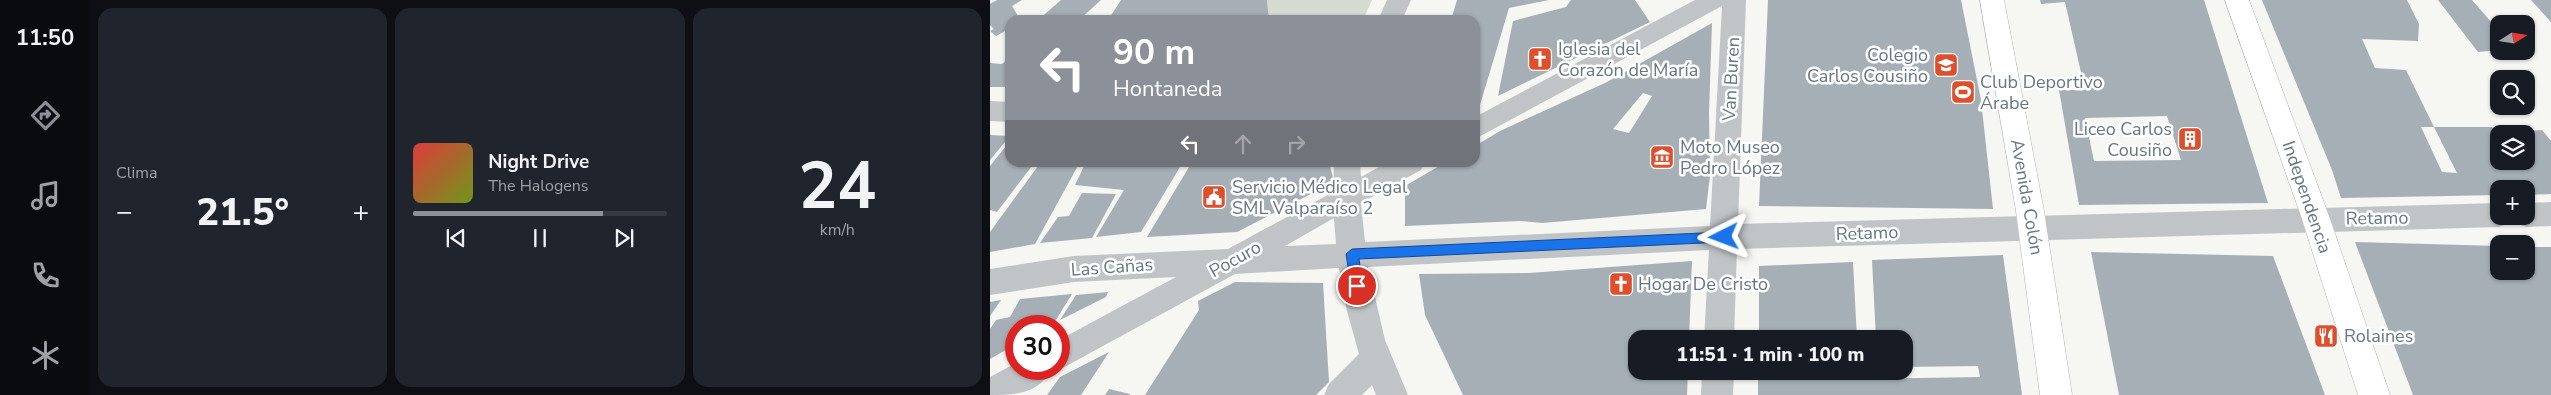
<!DOCTYPE html>
<html lang="es">
<head>
<meta charset="utf-8">
<style>
  :root { --surface:#171b24; --page:#20242c; --text:#f1f3f6; --muted:#9ea1a6; --line:#363941; --accent:#8c9099 }
  body { margin:0; font-family:"Nunito Sans",sans-serif; background:var(--page); color:var(--text); height:100vh; display:flex; flex-direction:column; font-size:19px; white-space:nowrap }
  * { box-sizing:border-box; margin:0 }
  p { font-size:16px; color:var(--muted) }
  .icon { flex:none; width:28px; height:28px; fill:none; stroke:currentColor; stroke-width:2; stroke-linecap:round; stroke-linejoin:round }
  .map { position:relative; flex:1; overflow:hidden }
  .details { display:flex; flex-direction:column; gap:8px; padding:8px; background:#0d0f14; width:900px }
  .details>* { flex:none }
  .top-card { position:absolute; left:15px; top:15px; width:475px; height:152px; border-radius:15px; box-shadow:0 1px 4px #0004; background:#8c9099; color:#fff; overflow:hidden }
  .needle { width:32px; rotate:78deg }
  .fabs { position:absolute; left:1500px; top:15px; display:grid; gap:10px }
  .fabs a { display:grid; place-items:center; width:45px; height:45px; border-radius:10px; background:var(--surface); box-shadow:0 1px 4px #0004; font-size:25px }
  .speed { position:absolute; left:15px; top:315px; display:flex; gap:10px; font-size:25px; font-weight:700; text-align:center }
  .speed>* { display:grid; place-content:center; width:65px; height:65px; border-radius:50%; background:var(--surface); box-shadow:0 1px 4px #0004; line-height:1 }
  .speed .limit { border:8px solid #d22; background:#fff; color:#111 }
  .pin { position:absolute; display:grid; place-items:center; width:42px; height:42px; color:#fff; margin:-21px; border:2px solid #fff; border-radius:50%; box-shadow:0 1px 5px #0007 }
  .me { position:absolute; width:55px; margin:-28px; rotate:267deg; stroke-linejoin:round; filter:drop-shadow(0 0 4px #0008) }
  .turn { display:flex; align-items:center; gap:18px; height:105px; padding:0 25px; font-size:22px }
  .turn .icon { width:65px; height:65px; stroke-width:2.5 }
  .turn b { display:block; font-size:35px; line-height:42px }
  .lanes { display:flex; align-items:center; height:48px; padding:0 25px; background:#0003; justify-content:center; gap:25px; direction:ltr }
  .lanes .off { opacity:.35 }
  .big { font-size:38px; font-weight:800; line-height:1.1 }
  .details .widget { flex:1; display:flex; flex-direction:column; justify-content:center; gap:8px; min-width:0; padding:0 18px; border-radius:15px; background:var(--page) }
  .details .dial { align-items:center; gap:0 }
  .dial b { font-size:65px; line-height:1 }
  .song { display:flex; align-items:center; gap:15px }
  .cover { width:60px; height:60px; border-radius:8px; background:linear-gradient(135deg,hsl(0 70% 55%),hsl(80 70% 35%)) }
  .played { height:5px; border-radius:2px; background:linear-gradient(90deg,var(--accent) 75%,var(--line) 75%) }
  .keys { display:flex; justify-content:space-around; direction:ltr }
  .heat { display:flex; justify-content:space-between; align-items:center; font-size:28px; direction:ltr }
  .details .tiles { flex:1; display:grid; gap:8px; grid-template-columns:repeat(3,1fr) }
  .trip { position:absolute; left:638px; top:330px; width:285px; height:50px; border-radius:15px; background:var(--surface); box-shadow:0 1px 4px #0004; font-weight:800; line-height:50px; text-align:center }
  main { display:flex; flex:1; min-height:0 }
  .menu { display:flex; flex-direction:column; width:90px; justify-content:space-around; align-items:center; background:#090b0e; color:var(--muted) }
  .menu .icon { width:35px; height:35px }
  .menu .on { color:var(--accent) }
  .menu b { font-size:22px; color:var(--text) }
  .map>svg:first-child { display:block }
  .green { fill:#d6dbd2 }
  .building { fill:#a6afb5; fill-rule:evenodd }
  .lines { fill:none; stroke-linecap:round; stroke-linejoin:round }
  .major-casing { stroke:#b1b6ba; stroke-width:1 }
  .minor { fill:#c0c4c7; fill-rule:evenodd }
  .major { fill:#fff; fill-rule:evenodd }
  .route { fill:#1a73e8; stroke:#114b97 }
  .labels { text-anchor:middle; dominant-baseline:central; stroke-width:5; stroke-linejoin:round; paint-order:stroke }
  .poi-label { font-size:18px; fill:#667784; stroke:#fff; text-anchor:start }
  .street-label { font-size:18px; fill:#667784; stroke:#fff }
</style>
</head>
<body>
<main>
<nav class="menu">
<b>11:50</b>
<svg class="icon on" aria-label="directions" viewBox="0 0 24 24"><path d="M12 3l9 9-9 9-9-9zM9 14v-3h6M13 9l2 2-2 2"/></svg>
<svg class="icon" aria-label="music" viewBox="0 0 24 24"><path d="M9 18V5l10-2v13"/><circle cx="6" cy="18" r="3"/><circle cx="16" cy="16" r="3"/></svg>
<svg class="icon" aria-label="phone" viewBox="0 0 24 24"><path d="M5 4h4l2 5-3 2q2 4 5 5l2-3 5 2v4C11 20 4 13 5 4z"/></svg>
<svg class="icon" aria-label="climate" viewBox="0 0 24 24"><path d="M12 3v18M4 7l16 10M4 17L20 7"/></svg>
</nav>
<section class="details">
<div class="tiles">
<div class="widget"><p>Clima</p>
<div class="heat"><a>−</a><b class="big">21.5°</b><a>+</a></div>
</div>
<div class="widget">
<div class="song"><i class="cover"></i><div><b>Night Drive</b><p>The Halogens</p></div></div>
<div class="played"></div>
<div class="keys"><svg class="icon" aria-label="previous" viewBox="0 0 24 24"><path d="M18 5L8 12l10 7zM5 5v14"/></svg><svg class="icon" aria-label="pause" viewBox="0 0 24 24"><path d="M8 5v14M16 5v14"/></svg><svg class="icon" aria-label="next" viewBox="0 0 24 24"><path d="M6 5l10 7-10 7zM19 5v14"/></svg></div>
</div>
<div class="widget dial"><b>24</b><p>km/h</p></div>
</div>
</section>
<div class="map">
<svg width="1561" height="395" viewBox="0 0 1561 395">
  <rect width="100%" height="100%" fill="#f6f6f3"/>
  <!-- green -->
  <path class="green" d="M277 0H382L373 20H279Z"/>
  <!-- building -->
  <path class="building" d="M7 0H32L22 6 28 16 16 24 19 29 6 36 0 31 4 29 0 25V4Z
    M71 0H111L89 20H48Z
    M131 0H277L279 20H118Z
    M467 0H559L519 8 490 105H485V20H461Z
    M581 0H645L660 22 508 96 523 21 576 7Z
    M778 0H971L991 100 1003 209 769 206Z
    M1050 0H1214L1278 203 1089 205 1069 90H1095L1075 2 1051 4ZM1177 116 1191 160 1104 161 1095 118Z
    M1272 0H1417L1429 24 1428 41 1372 39 1385 68 1416 70 1444 127H1431L1452 172 1467 173 1444 127H1502L1506 134 1509 133V161H1536V134L1520 132 1552 130 1561 141V194L1536 195V189H1509V195L1351 198 1342 170Z
    M1448 0H1482L1509 31V50L1488 52Z
    M1541 0H1561V22Z
    M722 23 719 113 720 176 716 209 552 223 530 221 415 226V186L456 162H485V146L510 131 617 82ZM653 93 662 96 639 133 623 129Z
    M20 57V87H0V63L12 64Z
    M0 135 20 136 0 160Z
    M20 141V162H45L7 212 0 210V166Z
    M51 162H90L45 244 0 252V232Z
    M96 162H193L151 232 106 237 134 190 85 185Z
    M202 162H339L344 182 247 232 157 237Z
    M92 193 126 194 102 238 50 243 68 217 79 216Z
    M1365 242 1509 246V271H1536V247H1561V395H1423Z
    M1101 252 1283 256 1335 395H1129Z
    M1013 255 1032 395H768V371H869V379L990 377 988 366 914 367V339H886L882 260Z
    M702 261 699 339H646V371H698L697 395H473L435 315 429 274 539 273Z
    M863 262 867 339H769V266Z
    M245 282 333 283 339 382 326 395H155L209 310 208 301Z
    M118 292 116 297 70 320 86 295Z
    M82 294 64 323 58 326H26V344L0 359V329L6 320 20 317 30 299Z
    M11 300 0 316V302Z
    M119 352 91 395H57L70 377Z
    M119 389 140 394V395H115Z"/>
  <g class="lines">
    <defs>
      <path id="major" d="M990 0H1014L1054 211 1082 395H1050L1026 211Z
        M1235 0H1259L1340 219 1400 395H1368L1312 219Z"/>
    </defs>
    <!-- major casing -->
    <use href="#major" class="major-casing"/>
    <!-- minor -->
    <path class="minor" d="M397 0H421L412 20H388Z
      M705 0H756L748 224 1509 203V216H1522L1519 223 1509 227 747 249 744 339H714L719 250 378 267 395 340 418 395H386L382 385 372 395H334L339 384 369 354 357 311 349 268 245 274 69 370 65 369H69V340L186 277 84 282 0 295V269L84 256 238 249 343 192 344 162H370L371 177 398 162H435L431 170 371 203 375 242 720 226 732 6 485 139V117ZM344 218 346 244 295 246Z
      M0 101 20 102V122L0 121Z
      M1561 202V226L1536 227 1526 223 1523 216H1536V203Z
      M26 363V369H61C50 394 24 395 0 395V377Z
      M712 371H744L743 395H711Z"/>
    <!-- major -->
    <use href="#major" class="major"/>
  </g>
  <!-- route -->
  <path class="route" d="M734 232 740 237 734 242 369 259 373 286 367 291 361 286 356 254 362 249Z"/>
  <!-- icons -->
  <defs>
    <symbol id="church-square" viewBox="-11 -11 22 22"><rect x="-9" y="-9" width="18" height="18" rx="4" fill="#df4f2b" stroke="#fff"/><path d="M-1.2-6h2.4v3.5h3.3v2.4h-3.3V6h-2.4V-.1h-3.3v-2.4h3.3Z" fill="#fff"/></symbol>
    <symbol id="school-square" viewBox="-11 -11 22 22"><rect x="-9" y="-9" width="18" height="18" rx="4" fill="#df4f2b" stroke="#fff"/><path d="M0-5L7-2L0 1L-7-2ZM-4 1L0 2.5L4 1V4Q0 6-4 4Z" fill="#fff"/></symbol>
    <symbol id="stadium-square" viewBox="-11 -11 22 22"><rect x="-9" y="-9" width="18" height="18" rx="4" fill="#df4f2b" stroke="#fff"/><path d="M0-5a6.5 5 0 1 0 0 10a6.5 5 0 1 0 0-10ZM-3.5-1.8h7v3.6h-7Z" fill="#fff"/></symbol>
    <symbol id="building-square" viewBox="-11 -11 22 22"><rect x="-9" y="-9" width="18" height="18" rx="4" fill="#df4f2b" stroke="#fff"/><path d="M-4-6H4V6H1V3H-1V6H-4ZM-2.5-4.3h1.7v1.8h-1.7ZM.8-4.3h1.7v1.8H.8ZM-2.5-1h1.7V.8h-1.7ZM.8-1h1.7V.8H.8Z" fill="#fff"/></symbol>
    <symbol id="museum-square" viewBox="-11 -11 22 22"><rect x="-9" y="-9" width="18" height="18" rx="4" fill="#df4f2b" stroke="#fff"/><path d="M0-6L6-3V-2H-6V-3ZM-5-1h2V3h-2ZM-1-1h2V3h-2ZM3-1h2V3H3ZM-6 4H6V6H-6Z" fill="#fff"/></symbol>
    <symbol id="civic-square" viewBox="-11 -11 22 22"><rect x="-9" y="-9" width="18" height="18" rx="4" fill="#df4f2b" stroke="#fff"/><path d="M-.6-6.5H3V-4.5H.6V-3L4-1V1h2V6H-6V1h2V-1L-.6-3ZM-1.2 2.5V6h2.4V2.5Z" fill="#fff"/></symbol>
    <symbol id="restaurant-square" viewBox="-11 -11 22 22"><rect x="-9" y="-9" width="18" height="18" rx="4" fill="#df4f2b" stroke="#fff"/><path d="M-5-6h1v4h1v-4h1v4h1v-4h1v5L-1.5 .5V6h-2V.5L-5-1ZM5-6V6H3V1.5H1.5Q1.5-4 5-6Z" fill="#fff"/></symbol>
  </defs>
  <g fill-rule="evenodd">
    <use href="#church-square" x="536" y="45" width="28" height="28"/>
    <use href="#school-square" x="942" y="51" width="28" height="28"/>
    <use href="#stadium-square" x="959" y="78" width="28" height="28"/>
    <use href="#building-square" x="1186" y="125" width="28" height="28"/>
    <use href="#museum-square" x="658" y="143" width="28" height="28"/>
    <use href="#civic-square" x="210" y="183" width="28" height="28"/>
    <use href="#church-square" x="617" y="270" width="28" height="28"/>
    <use href="#restaurant-square" x="1322" y="322" width="28" height="28"/>
  </g>
  <g class="labels">
    <!-- poi labels -->
    <g class="poi-label">
      <text x="568" y="49">Iglesia del<tspan x="568" dy="21">Corazón de María</tspan></text>
      <text x="938" y="55" text-anchor="end">Colegio<tspan x="938" dy="21">Carlos Cousiño</tspan></text>
      <text x="990" y="82">Club Deportivo<tspan x="990" dy="21">Árabe</tspan></text>
      <text x="1182" y="129" text-anchor="end">Liceo Carlos<tspan x="1182" dy="21">Cousiño</tspan></text>
      <text x="690" y="147">Moto Museo<tspan x="690" dy="21">Pedro López</tspan></text>
      <text x="242" y="187">Servicio Médico Legal<tspan x="242" dy="21">SML Valparaíso 2</tspan></text>
      <text x="648" y="284">Hogar De Cristo</text>
      <text x="1354" y="336">Rolaines</text>
    </g>
    <!-- street labels -->
    <g class="street-label">
      <text transform="translate(741 79) rotate(-87)">Van Buren</text>
      <text transform="translate(1037 197) rotate(80)">Avenida Colón</text>
      <text transform="translate(1317 197) rotate(71)">Independencia</text>
      <text transform="translate(1387 218) rotate(-1)">Retamo</text>
      <text transform="translate(877 233) rotate(-2)">Retamo</text>
      <text transform="translate(245 259) rotate(-29)">Pocuro</text>
      <text transform="translate(122 267) rotate(-4)">Las Cañas</text>
    </g>
  </g>
</svg>
<div class="fabs">
<a><svg class="needle" viewBox="-14 -14 28 28"><path d="M0-13l5 13h-10z" fill="#e53935"/><path d="M0 13l5-13h-10z" fill="#9ea1a6"/></svg></a>
<a><svg class="icon" aria-label="search" viewBox="0 0 24 24"><circle cx="10" cy="10" r="6"/><path d="M15 15l6 6"/></svg></a>
<a><svg class="icon" aria-label="layers" viewBox="0 0 24 24"><path d="M12 4l9 5-9 5-9-5zM3 14l9 5 9-5"/></svg></a>
<a>+</a>
<a>−</a>
</div>
<div class="speed"><div class="limit">30</div></div>
<div class="pin" style="left:367px;top:286px;background:#d93025"><svg class="icon" aria-label="arrive" viewBox="0 0 24 24"><path d="M6 21V4h12l-3 4 3 4H6"/></svg></div>
<svg class="me" style="left:734px;top:237px" viewBox="-20 -20 40 40"><path d="M0-17L14 15 0 8-14 15z" fill="#1a73e8" stroke="#fff" stroke-width="4"/></svg>
<div class="trip">11:51 · 1 min · 100 m</div>
<div class="top-card">
<div class="turn"><svg class="icon" aria-label="left" viewBox="0 0 24 24"><path d="M17 20v-9H6M10 6l-5 5 5 5"/></svg><div><b>90 m</b>Hontaneda</div></div>
<div class="lanes"><svg class="icon" aria-label="left" viewBox="0 0 24 24"><path d="M17 20v-9H6M10 6l-5 5 5 5"/></svg><svg class="icon off" aria-label="ahead" viewBox="0 0 24 24"><path d="M12 20V5M6 11l6-6 6 6"/></svg><svg class="icon off" aria-label="right" viewBox="0 0 24 24"><path d="M7 20v-9h11M14 6l5 5-5 5"/></svg></div>
</div>
</div>
</main>
</body>
</html>
